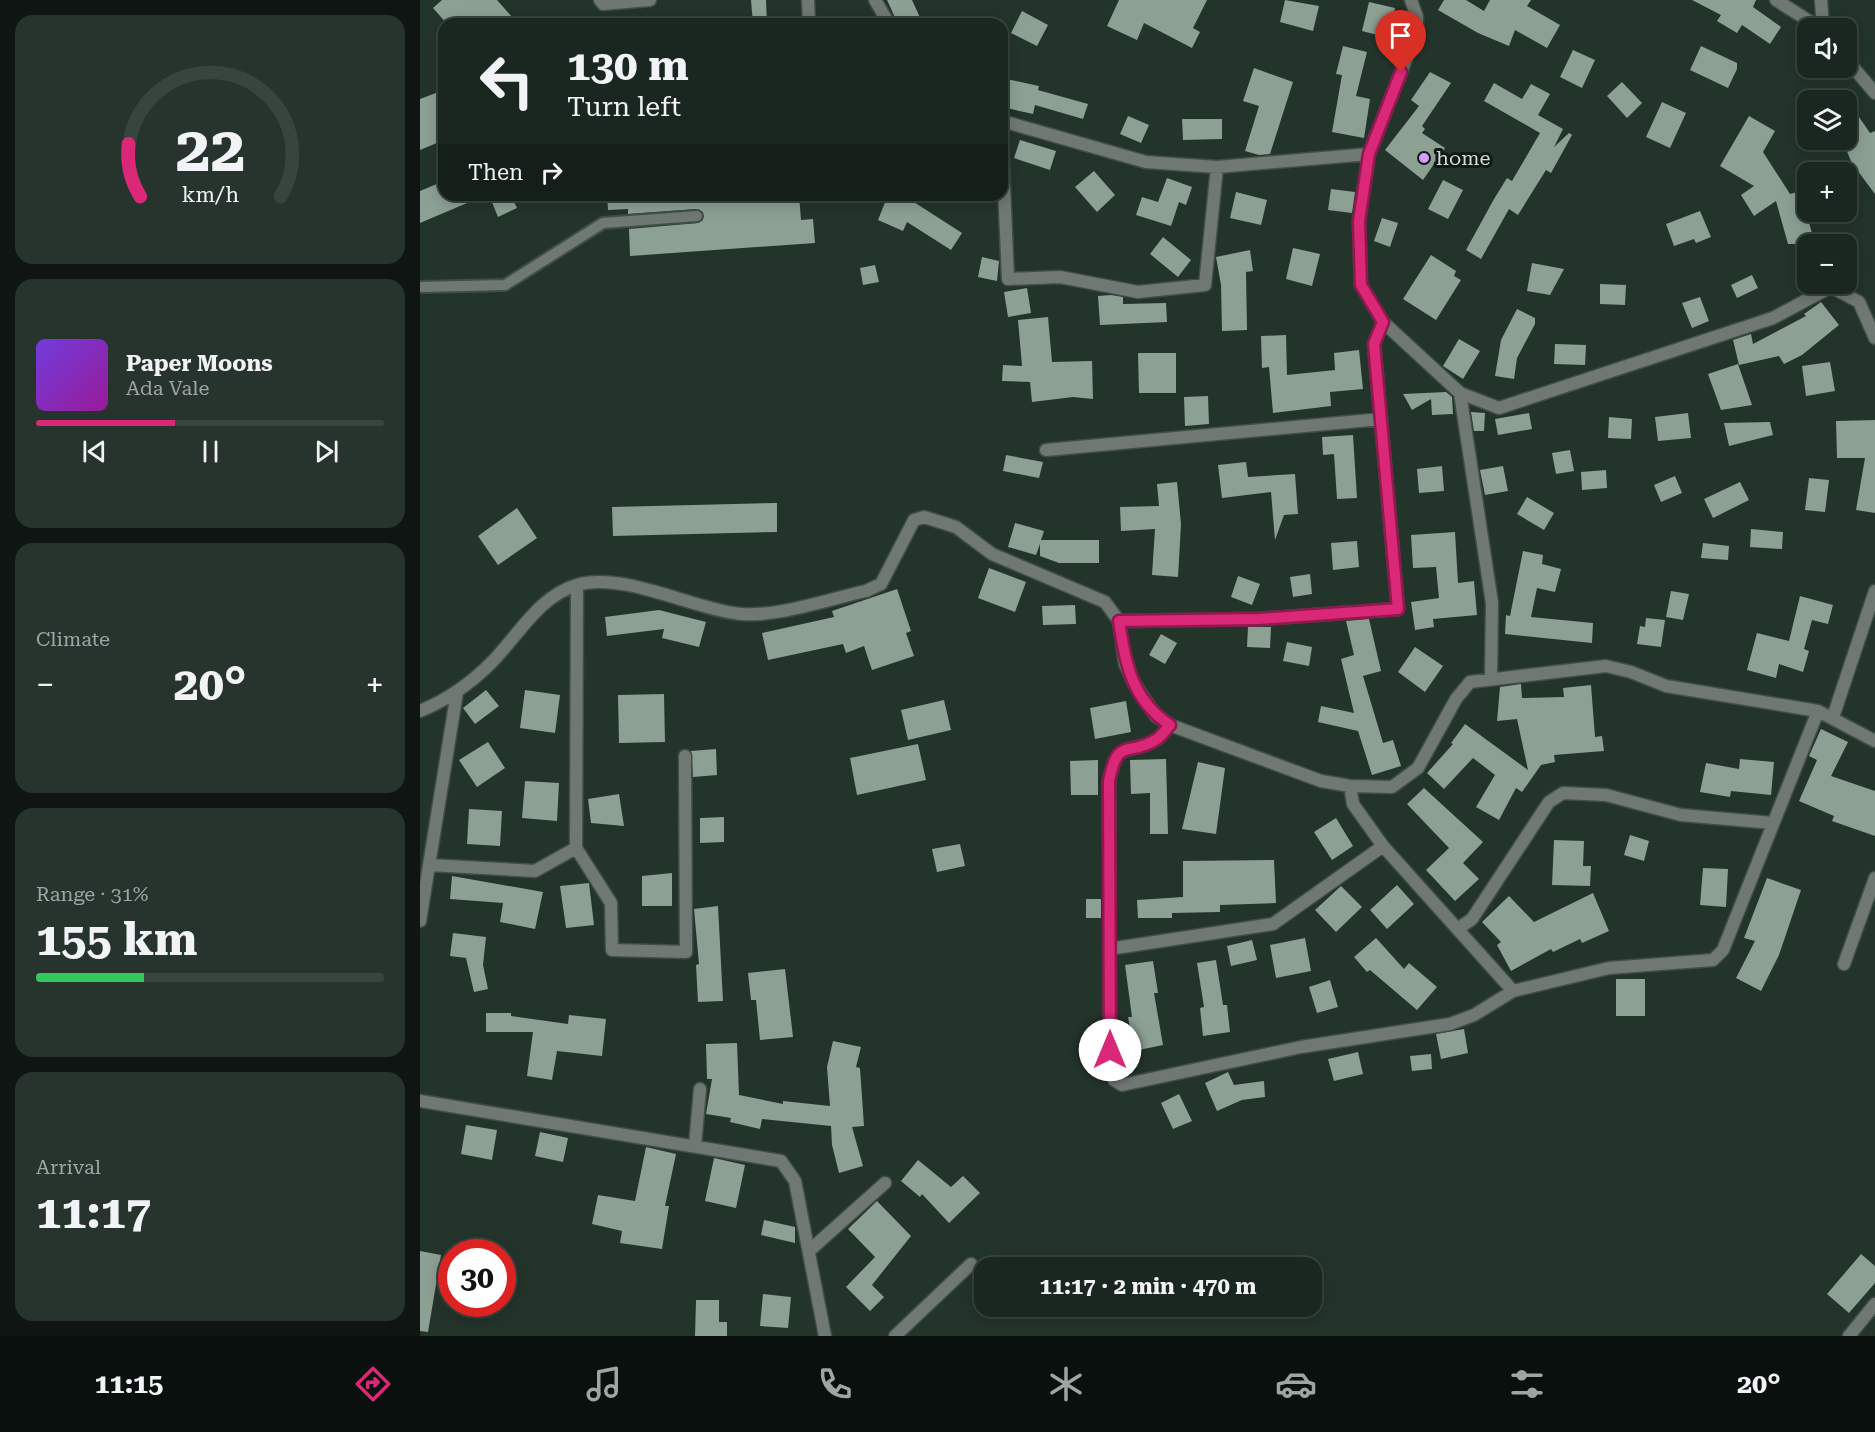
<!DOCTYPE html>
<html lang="en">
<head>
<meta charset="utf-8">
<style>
  :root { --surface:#1a2720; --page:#27332d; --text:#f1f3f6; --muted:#9fa5a5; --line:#38443e; --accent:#db2777 }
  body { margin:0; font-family:"Roboto Serif",serif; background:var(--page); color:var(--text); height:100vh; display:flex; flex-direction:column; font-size:22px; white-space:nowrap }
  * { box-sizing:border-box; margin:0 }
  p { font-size:20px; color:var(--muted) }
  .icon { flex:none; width:33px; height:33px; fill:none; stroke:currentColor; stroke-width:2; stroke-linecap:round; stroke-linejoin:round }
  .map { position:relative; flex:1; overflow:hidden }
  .panel { display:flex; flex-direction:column; gap:15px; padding:15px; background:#0e1512; width:420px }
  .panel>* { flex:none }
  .banner { position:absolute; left:18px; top:18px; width:570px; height:183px; border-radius:18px; box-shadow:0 3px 15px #0003,0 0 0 2px var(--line); background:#1a2720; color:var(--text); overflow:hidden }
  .buttons { position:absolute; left:1377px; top:18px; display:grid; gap:12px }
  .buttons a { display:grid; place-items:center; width:60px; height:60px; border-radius:12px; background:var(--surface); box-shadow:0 3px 15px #0003,0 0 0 2px var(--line); font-size:30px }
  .speed { position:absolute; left:18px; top:1239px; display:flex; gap:12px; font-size:30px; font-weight:700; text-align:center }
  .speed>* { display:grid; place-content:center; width:78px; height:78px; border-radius:50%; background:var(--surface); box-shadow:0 3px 15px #0003,0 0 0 2px var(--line); line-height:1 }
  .speed .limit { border:9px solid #d22; background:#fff; color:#111 }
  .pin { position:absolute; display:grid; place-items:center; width:51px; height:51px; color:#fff; margin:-62px -26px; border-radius:50% 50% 50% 0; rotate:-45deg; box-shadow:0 0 6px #0007 }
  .pin .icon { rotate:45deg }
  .me { position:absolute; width:66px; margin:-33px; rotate:0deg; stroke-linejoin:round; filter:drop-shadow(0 0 4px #0008) }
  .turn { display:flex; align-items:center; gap:21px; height:126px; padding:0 30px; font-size:27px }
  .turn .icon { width:78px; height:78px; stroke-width:2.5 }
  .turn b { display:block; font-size:42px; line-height:51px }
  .then { display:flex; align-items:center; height:57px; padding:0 30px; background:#0003; gap:12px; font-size:22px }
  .big { font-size:45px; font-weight:700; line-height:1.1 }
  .panel .tile { flex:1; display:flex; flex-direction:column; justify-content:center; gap:9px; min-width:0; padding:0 21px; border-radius:18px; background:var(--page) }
  .panel .dial { align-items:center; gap:0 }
  .dial svg { height:156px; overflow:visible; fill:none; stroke:var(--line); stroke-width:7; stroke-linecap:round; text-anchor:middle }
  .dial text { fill:var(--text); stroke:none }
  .song { display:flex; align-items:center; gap:18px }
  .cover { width:72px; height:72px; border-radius:9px; background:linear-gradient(135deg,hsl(260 70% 55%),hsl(300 70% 35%)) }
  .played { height:6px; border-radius:3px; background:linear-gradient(90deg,var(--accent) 40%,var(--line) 40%) }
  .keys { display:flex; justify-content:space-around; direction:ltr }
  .heat { display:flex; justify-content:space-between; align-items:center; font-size:33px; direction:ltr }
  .charge { height:9px; border-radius:4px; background:linear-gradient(90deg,#34c759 31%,var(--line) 0) }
  .trip { position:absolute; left:554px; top:1257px; width:348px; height:60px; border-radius:18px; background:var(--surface); box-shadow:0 3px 15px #0003,0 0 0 2px var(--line); font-weight:700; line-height:60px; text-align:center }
  .dock { display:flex; height:96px; justify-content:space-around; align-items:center; background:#0a100d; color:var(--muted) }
  .dock .icon { width:42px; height:42px }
  .dock .selected { color:var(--accent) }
  .dock b { font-size:27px; color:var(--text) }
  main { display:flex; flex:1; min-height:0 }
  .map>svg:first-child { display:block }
  .building { fill:#8ca094 }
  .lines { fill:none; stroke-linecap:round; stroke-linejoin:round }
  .lane-casing { stroke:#3f4f47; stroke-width:14 }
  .street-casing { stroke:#3f4f47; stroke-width:15 }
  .lane { stroke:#707873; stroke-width:10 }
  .street { stroke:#707873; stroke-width:12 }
  .route-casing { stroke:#8e194d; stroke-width:15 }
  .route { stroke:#db2777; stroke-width:10 }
  .poi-dot { fill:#d59cfb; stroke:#121915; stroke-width:2 }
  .labels { text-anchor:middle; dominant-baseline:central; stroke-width:6; stroke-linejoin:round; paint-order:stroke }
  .poi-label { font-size:20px; fill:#d3ddd7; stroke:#121915; text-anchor:start }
</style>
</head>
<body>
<main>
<section class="panel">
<div class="tile dial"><svg viewBox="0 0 100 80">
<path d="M14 69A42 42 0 1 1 86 69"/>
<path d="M14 69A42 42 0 0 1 8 42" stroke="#db2777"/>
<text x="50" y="56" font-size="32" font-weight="700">22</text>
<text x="50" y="72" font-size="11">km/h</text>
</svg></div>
<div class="tile">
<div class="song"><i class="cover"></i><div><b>Paper Moons</b><p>Ada Vale</p></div></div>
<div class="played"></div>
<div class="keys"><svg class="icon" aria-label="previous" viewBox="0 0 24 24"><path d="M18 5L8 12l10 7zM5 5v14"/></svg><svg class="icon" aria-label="pause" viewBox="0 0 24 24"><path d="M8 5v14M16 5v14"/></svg><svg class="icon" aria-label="next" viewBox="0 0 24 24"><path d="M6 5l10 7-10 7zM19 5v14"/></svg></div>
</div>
<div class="tile"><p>Climate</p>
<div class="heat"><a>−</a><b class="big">20°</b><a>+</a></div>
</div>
<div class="tile"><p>Range · 31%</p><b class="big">155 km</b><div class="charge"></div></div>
<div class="tile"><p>Arrival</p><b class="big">11:17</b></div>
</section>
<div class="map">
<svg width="1455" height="1336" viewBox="0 0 1455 1336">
  <rect width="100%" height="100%" fill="#23342b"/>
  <!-- building -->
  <path class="building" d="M22 0H77L98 24H27L13 8Z
    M331 0H346L347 24H333Z
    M467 0H492L503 24H478Z
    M699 0H787L773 28 780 32 772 48 724 23 717 40 687 26Z
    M865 0 899 6 893 31 860 22Z
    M1024 0H1046L1064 11 1070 0H1111L1107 6 1140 25 1127 48 1095 30 1089 46 1058 33 1018 10Z
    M1272 0H1336L1333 7 1361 27 1350 44 1322 25 1317 33 1297 21 1301 15Z
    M949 2 975 8 973 20 986 24 981 41 942 31Z
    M602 11 628 25 617 46 591 33Z
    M923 46 947 52 936 96 950 99 944 138 912 132 922 75 916 74Z
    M1281 46 1317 63V69L1308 88 1270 70Z
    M1153 50 1175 60 1162 88 1140 77Z
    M834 68 873 82 850 154 839 155 825 151 839 106 823 101Z
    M1010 72 1031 83 1002 126 1005 129 1002 133 1025 148 1003 180 965 150 999 106 991 100Z
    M582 78 619 86 618 90 668 104 663 119 615 105 613 114 582 107Z
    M1202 82 1222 103 1207 118 1187 96Z
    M1074 83 1102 99 1111 84 1130 94 1118 115 1143 129 1134 147 1149 133 1152 135 1131 173 1126 170 1098 215 1089 209 1061 259 1046 250 1074 199 1087 178 1092 181 1120 133 1064 101Z
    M24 90V140L0 150V99Z
    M1426 98 1450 133 1455 131V194L1437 170 1435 171 1424 144 1426 143Z
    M1242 102 1266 113 1250 148 1226 137Z
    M708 116 729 125 721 143 700 134Z
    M1329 116 1355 131 1343 152 1370 194 1388 189V219L1395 244H1368L1356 201 1334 216 1321 195 1334 186 1300 166Z
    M762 119H802V139L763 140Z
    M600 140 636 151 630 170 594 158Z
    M674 171 695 195 677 212 655 187Z
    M747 178 772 187 766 205 759 202 751 226 716 215 722 197 738 202Z
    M1023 180 1043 190 1028 219 1008 209Z
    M24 181V195H66L0 223V191Z
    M911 189 935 192 932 213 908 210Z
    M816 192 847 200 841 225 810 218Z
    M69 195H91L97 208 78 217Z
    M187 195H379L381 220 393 219 395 243 210 256 209 229 278 223 283 220V212L276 209 208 214V209L188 210Z
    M468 195H483L542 233 531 250 487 222 483 231 458 220Z
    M1280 211 1291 237 1276 243 1274 239 1254 246 1246 224Z
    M962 218 978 223 970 247 954 241Z
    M743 237 771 260 758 277 730 254Z
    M873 248 900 254 892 286 866 279Z
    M830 250 833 271 826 272 827 330 802 331 801 285 796 257Z
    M1011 255 1036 271 1034 276 1041 280 1016 320 983 299Z
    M562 257 579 261 577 281 558 277Z
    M1112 263 1144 269 1130 295 1107 291Z
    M455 265 459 282 443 285 440 268Z
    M1332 275 1338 288 1317 298 1311 285Z
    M1180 284 1206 285 1205 305 1180 304Z
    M607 288 611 313 588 317 584 292Z
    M691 295 703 297V304L746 303 747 322 680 325 678 296Z
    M1280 297 1289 321 1272 328 1262 303Z
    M1401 302 1419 325 1382 355 1364 364 1359 356 1319 365 1313 340 1331 334 1333 344 1386 316 1384 314Z
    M1097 309 1115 318V324L1097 358 1094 379 1075 376 1081 340Z
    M628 317 632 362 672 361 673 399 653 397 612 402 610 382 582 381 583 365 602 366 598 320Z
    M866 335 867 375 915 370 914 353 939 350 943 389 910 392 911 406 853 413 849 367 842 368 841 336Z
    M1039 339 1060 351 1043 379 1023 366Z
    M1135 344 1166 345 1165 365 1134 364Z
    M718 353H756V393H719Z
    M1410 362 1415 391 1386 396 1382 366Z
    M1318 364 1332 405 1301 410 1288 374Z
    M1026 392 1032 397 1033 414 1012 415 1011 399 992 410 983 394Z
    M788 396 789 424 765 426 764 397Z
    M1051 412 1065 413 1064 431H1054Z
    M1109 413 1112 429 1078 435 1075 419Z
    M1268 413 1271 438 1238 441 1235 417Z
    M1189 417 1212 419 1211 439 1188 438Z
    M1455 420V513L1436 510 1445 458H1417L1416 421Z
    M1350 422 1353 435 1309 446 1304 423Z
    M933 435 937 498 917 499 914 454 903 455 902 437Z
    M1150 450 1154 471 1136 474 1132 453Z
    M586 455 623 462 619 478 583 471Z
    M826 462 828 477 875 474 878 514 864 515 855 540 851 492 802 498 798 465Z
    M1022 466 1024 491 999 493 997 469Z
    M1083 466 1088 491 1065 495 1060 470Z
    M1186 470 1187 488 1162 490 1161 472Z
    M1255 476 1262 493 1241 502 1234 485Z
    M1389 478 1409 480 1405 512 1385 510Z
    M757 482 761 524 758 577 732 575 735 529 701 531 700 507 739 506 737 484Z
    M1320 482 1329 500 1293 518 1284 499Z
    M1107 497 1134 513 1124 530 1097 514Z
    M357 503V532L193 536 192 507Z
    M97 508 117 538 78 565 58 536Z
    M595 523 624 531 621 540H679V563H639L620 556V544L616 555 588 547Z
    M1331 529 1363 532 1362 549 1330 547Z
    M1035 532 1038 583 1054 581 1057 615 1013 619 1014 627 995 630 991 602 1019 598 1016 567 993 568 991 535Z
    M937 541 939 567 913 570 911 543Z
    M1283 543 1309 546 1308 560 1281 558Z
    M1103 551 1123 555 1122 564 1141 569 1135 592 1117 588 1111 617 1173 623 1172 643 1085 634 1086 615 1090 616Z
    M569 568 606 582 595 612 558 598Z
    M890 574 892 594 873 597 870 577Z
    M818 576 840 584 832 605 811 597Z
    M477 589 491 631 486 633 494 656 452 670 444 646 426 653 423 644 348 660 342 633 414 617 412 611Z
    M1251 591 1269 594 1263 620 1246 617Z
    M1380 596 1413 605 1408 624 1392 620 1384 649 1389 651 1383 672 1359 664 1356 678 1327 670 1337 633 1369 641Z
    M655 605 656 624 623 625 622 606Z
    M239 610 286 622 279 647 242 638 244 629 187 636 185 617Z
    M1226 618 1245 620 1241 647 1217 644 1220 626 1225 627Z
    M949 619 961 671 943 676 963 743 973 740 981 766 952 775 938 731 898 722 901 706 934 713 921 659 934 655 926 621Z
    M828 627H851L850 648 827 647Z
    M741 634 757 643 745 664 729 655Z
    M867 642 892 647 889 666 863 661Z
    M995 647 1023 666 1005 692 978 672Z
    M1101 684 1102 698 1144 697 1143 688 1171 685 1175 737 1182 736 1184 751 1134 755 1135 762 1121 765 1102 792 1096 788 1079 820 1056 807 1075 775 1053 758 1024 789 1007 773 1033 744 1031 743 1045 724 1108 770 1097 719 1077 721 1080 687Z
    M66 690 79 706 55 724 43 708Z
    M105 690 140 695 135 733 100 728Z
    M244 694 245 742 199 743 198 695Z
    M524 700 531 730 488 740 481 710Z
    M706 701 711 732 675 739 670 708Z
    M1401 729 1428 742 1411 776 1455 791V836L1412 821 1414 816 1379 801 1397 760 1389 756Z
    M68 742 85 768 57 787 39 760Z
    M498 744 506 780 437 795 430 758Z
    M296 749 297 775 273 777 271 751Z
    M746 759 748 834H730V793L711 794 710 760Z
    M1320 759 1354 762 1351 795 1311 791 1310 797 1280 792 1286 763 1319 769Z
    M678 760V795H651L650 761Z
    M778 762 805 768 796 834 762 829Z
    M105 781 139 783 137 821 102 818Z
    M1004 788 1063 842 1043 863 1059 879 1035 901 1006 870 1029 848 987 804Z
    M199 794 204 826 171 823 168 799Z
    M49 809 82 811 80 846 47 844Z
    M304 817V842L280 843V818Z
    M916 818 933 846 912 860 894 832Z
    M1210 835 1229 841 1224 861 1204 855Z
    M1134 840 1164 841 1163 866H1171L1170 886 1132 885Z
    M540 844 545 866 517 872 512 849Z
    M854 860 856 903 800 905V912L752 913V918H718L717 900 763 897V861Z
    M1283 868 1308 869 1306 907 1280 905Z
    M252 873V906H222V876Z
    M32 876 123 892 115 929 80 922 83 903 30 899Z
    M1347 878 1381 890 1359 955 1341 991 1316 978 1335 941 1324 938Z
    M169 883 174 925 146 928 140 886Z
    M977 885 994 904 967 929 950 910Z
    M921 886 942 907 916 932 895 910Z
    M1173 893 1189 931 1162 943 1160 939 1133 952 1131 949 1091 971 1077 945 1081 942 1062 922 1089 896 1114 922Z
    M666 899H681V918H666Z
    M298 906 303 1001 278 1002 276 965 279 964 274 909Z
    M33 933 66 937 63 965 68 989 54 992 46 958 30 956Z
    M885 938 891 971 856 978 850 945Z
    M956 938 984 969 989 963 1017 987 997 1010 950 970 947 972 934 957Z
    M832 940 837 960 811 966 807 946Z
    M796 960 803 1005H807L810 1032 783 1036 780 1008 784 1007 777 963Z
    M733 961 738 993H734L743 1045 714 1051 708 1017H712L705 965Z
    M365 969 373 1037 340 1040 336 1000H331L328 973Z
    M1196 979H1225V1016H1196Z
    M910 980 918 1007 897 1013 889 987Z
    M66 1013H91V1016L148 1024 149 1015 186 1019 182 1056 137 1051 132 1080 107 1076 113 1032H66Z
    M1044 1029 1048 1053 1021 1059 1016 1034Z
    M413 1041 441 1047 436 1067 440 1068 444 1126 432 1127 443 1166 419 1173 412 1145 411 1126 342 1119 340 1129 310 1122 311 1118 286 1114 292 1079H287L286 1044 317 1043 319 1095 363 1104V1101L410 1106 407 1067Z
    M938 1052 943 1074 914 1081 908 1059Z
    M1011 1054 1012 1069 992 1071 990 1056Z
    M808 1072 814 1085 844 1081 845 1097 822 1100 797 1111 785 1083Z
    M759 1094 772 1121 753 1129 741 1103Z
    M46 1125 77 1130 72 1160 41 1154Z
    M120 1132 148 1138 143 1162 115 1156Z
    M226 1147 256 1154 245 1206H249L242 1249 200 1243 202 1231 172 1224 178 1195 215 1201Z
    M294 1158 325 1165 316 1208 285 1201Z
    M498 1160 531 1187 543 1176 560 1193 529 1223 502 1194 500 1197 481 1181Z
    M457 1201 491 1236 452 1285 464 1297 450 1311 426 1287 455 1257 428 1229Z
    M344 1220 375 1227V1243L341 1235Z
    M0 1251 21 1255 8 1332 0 1331Z
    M1441 1254 1455 1266V1283L1429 1313 1407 1294Z
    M343 1294 371 1297 368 1328 340 1326Z
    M276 1300H299V1322H307V1336H275Z"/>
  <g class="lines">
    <defs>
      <path id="lane" d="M0 287 85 285 183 223 277 216"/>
      <path id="street" d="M180 0 183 4 230 0
        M388 0 389 24
        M455 0 469 24
        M1356 0 1400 28
        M1401 0 1403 28
        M1426 59 1455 93
        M582 121 726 162 797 167 949 154 939 221 941 285 963 322
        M582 140 588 279 640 277 718 292 785 285 797 167
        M949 154 997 31V17L991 0
        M1040 393 1072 603 1071 679
        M626 450 961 419
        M157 585 156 848 191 903 192 950 266 952 265 756
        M699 621 839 619 978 609 954 344 963 322 1040 393 1079 408 1353 318 1411 287 1439 302 1455 338
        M0 711C27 700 50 684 71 663 98 636 119 596 157 585 203 571 275 610 321 614 359 617 409 599 446 591L461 584 494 520 504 517 536 527 572 554 685 602 699 621 705 664 714 683 736 716 750 725 901 781 930 786 972 787 998 768 1036 699 1050 682 1186 666 1211 672 1246 686 1398 711 1455 741
        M1413 717 1455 591
        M750 725C746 729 742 736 737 739 708 758 698 735 689 781L690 1070 694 1080 702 1085 881 1047 1030 1024 1054 1015 1093 991 1189 968 1293 960 1303 950 1398 711
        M930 786 933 804 963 846 1093 991
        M9 865 115 871 156 848
        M0 921 37 692
        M1039 928 1052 919 1129 802 1143 793 1186 795 1261 815 1353 823
        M689 949 853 924 963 846
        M1424 964 1455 878
        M0 1101 361 1161 375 1181 405 1336
        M275 1146 280 1089
        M389 1251 465 1183
        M475 1336 551 1264
        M1429 1336 1455 1304"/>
    </defs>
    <!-- lane casing -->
    <use href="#lane" class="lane-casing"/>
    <!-- street casing -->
    <use href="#street" class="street-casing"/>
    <!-- lane -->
    <use href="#lane" class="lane"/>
    <!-- street -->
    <use href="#street" class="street"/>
  </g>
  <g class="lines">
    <defs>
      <path id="route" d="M690 1050 689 781C698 735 708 758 737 739 742 736 746 729 750 725 712 700 705 663 699 621L839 619 978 609 954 344 963 322 941 285 939 221 949 154 981 72"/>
    </defs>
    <!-- route casing -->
    <use href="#route" class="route-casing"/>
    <!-- route -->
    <use href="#route" class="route"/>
  </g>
  <!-- markers -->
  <circle class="poi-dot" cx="1004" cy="158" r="6"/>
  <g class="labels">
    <!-- poi labels -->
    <g class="poi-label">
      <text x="1016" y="158">home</text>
    </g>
  </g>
</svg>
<div class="buttons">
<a><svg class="icon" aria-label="sound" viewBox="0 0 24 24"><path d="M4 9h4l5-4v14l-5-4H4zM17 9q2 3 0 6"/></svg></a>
<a><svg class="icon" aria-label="layers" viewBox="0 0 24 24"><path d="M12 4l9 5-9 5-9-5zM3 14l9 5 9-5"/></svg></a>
<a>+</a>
<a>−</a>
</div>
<div class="speed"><div class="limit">30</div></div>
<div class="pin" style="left:981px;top:72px;background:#d93025"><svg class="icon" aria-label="arrive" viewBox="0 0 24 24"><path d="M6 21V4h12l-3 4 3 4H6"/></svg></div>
<svg class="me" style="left:690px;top:1050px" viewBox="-20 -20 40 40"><circle r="19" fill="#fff"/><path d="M0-13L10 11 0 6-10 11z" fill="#db2777"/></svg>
<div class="trip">11:17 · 2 min · 470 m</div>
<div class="banner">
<div class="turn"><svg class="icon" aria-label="left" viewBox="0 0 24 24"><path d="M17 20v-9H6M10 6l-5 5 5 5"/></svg><div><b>130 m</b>Turn left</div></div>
<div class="then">Then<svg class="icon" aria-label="right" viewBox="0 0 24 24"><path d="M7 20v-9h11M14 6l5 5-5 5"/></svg></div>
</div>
</div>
</main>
<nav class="dock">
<b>11:15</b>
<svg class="icon selected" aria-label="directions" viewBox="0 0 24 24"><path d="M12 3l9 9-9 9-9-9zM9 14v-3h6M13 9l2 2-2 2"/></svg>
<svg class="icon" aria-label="music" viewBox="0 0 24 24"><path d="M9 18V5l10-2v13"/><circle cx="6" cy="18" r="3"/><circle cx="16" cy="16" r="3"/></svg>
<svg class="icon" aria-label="phone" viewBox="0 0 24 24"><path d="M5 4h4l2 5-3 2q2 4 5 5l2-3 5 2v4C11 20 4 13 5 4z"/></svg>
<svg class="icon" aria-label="climate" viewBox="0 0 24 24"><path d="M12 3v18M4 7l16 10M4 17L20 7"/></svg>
<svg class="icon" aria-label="car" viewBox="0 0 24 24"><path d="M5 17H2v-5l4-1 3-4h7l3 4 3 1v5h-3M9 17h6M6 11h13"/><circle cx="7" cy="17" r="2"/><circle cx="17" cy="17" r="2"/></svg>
<svg class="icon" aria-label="filters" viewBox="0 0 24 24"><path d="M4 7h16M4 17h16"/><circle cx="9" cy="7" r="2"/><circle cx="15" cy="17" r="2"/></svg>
<b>20°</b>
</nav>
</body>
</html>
